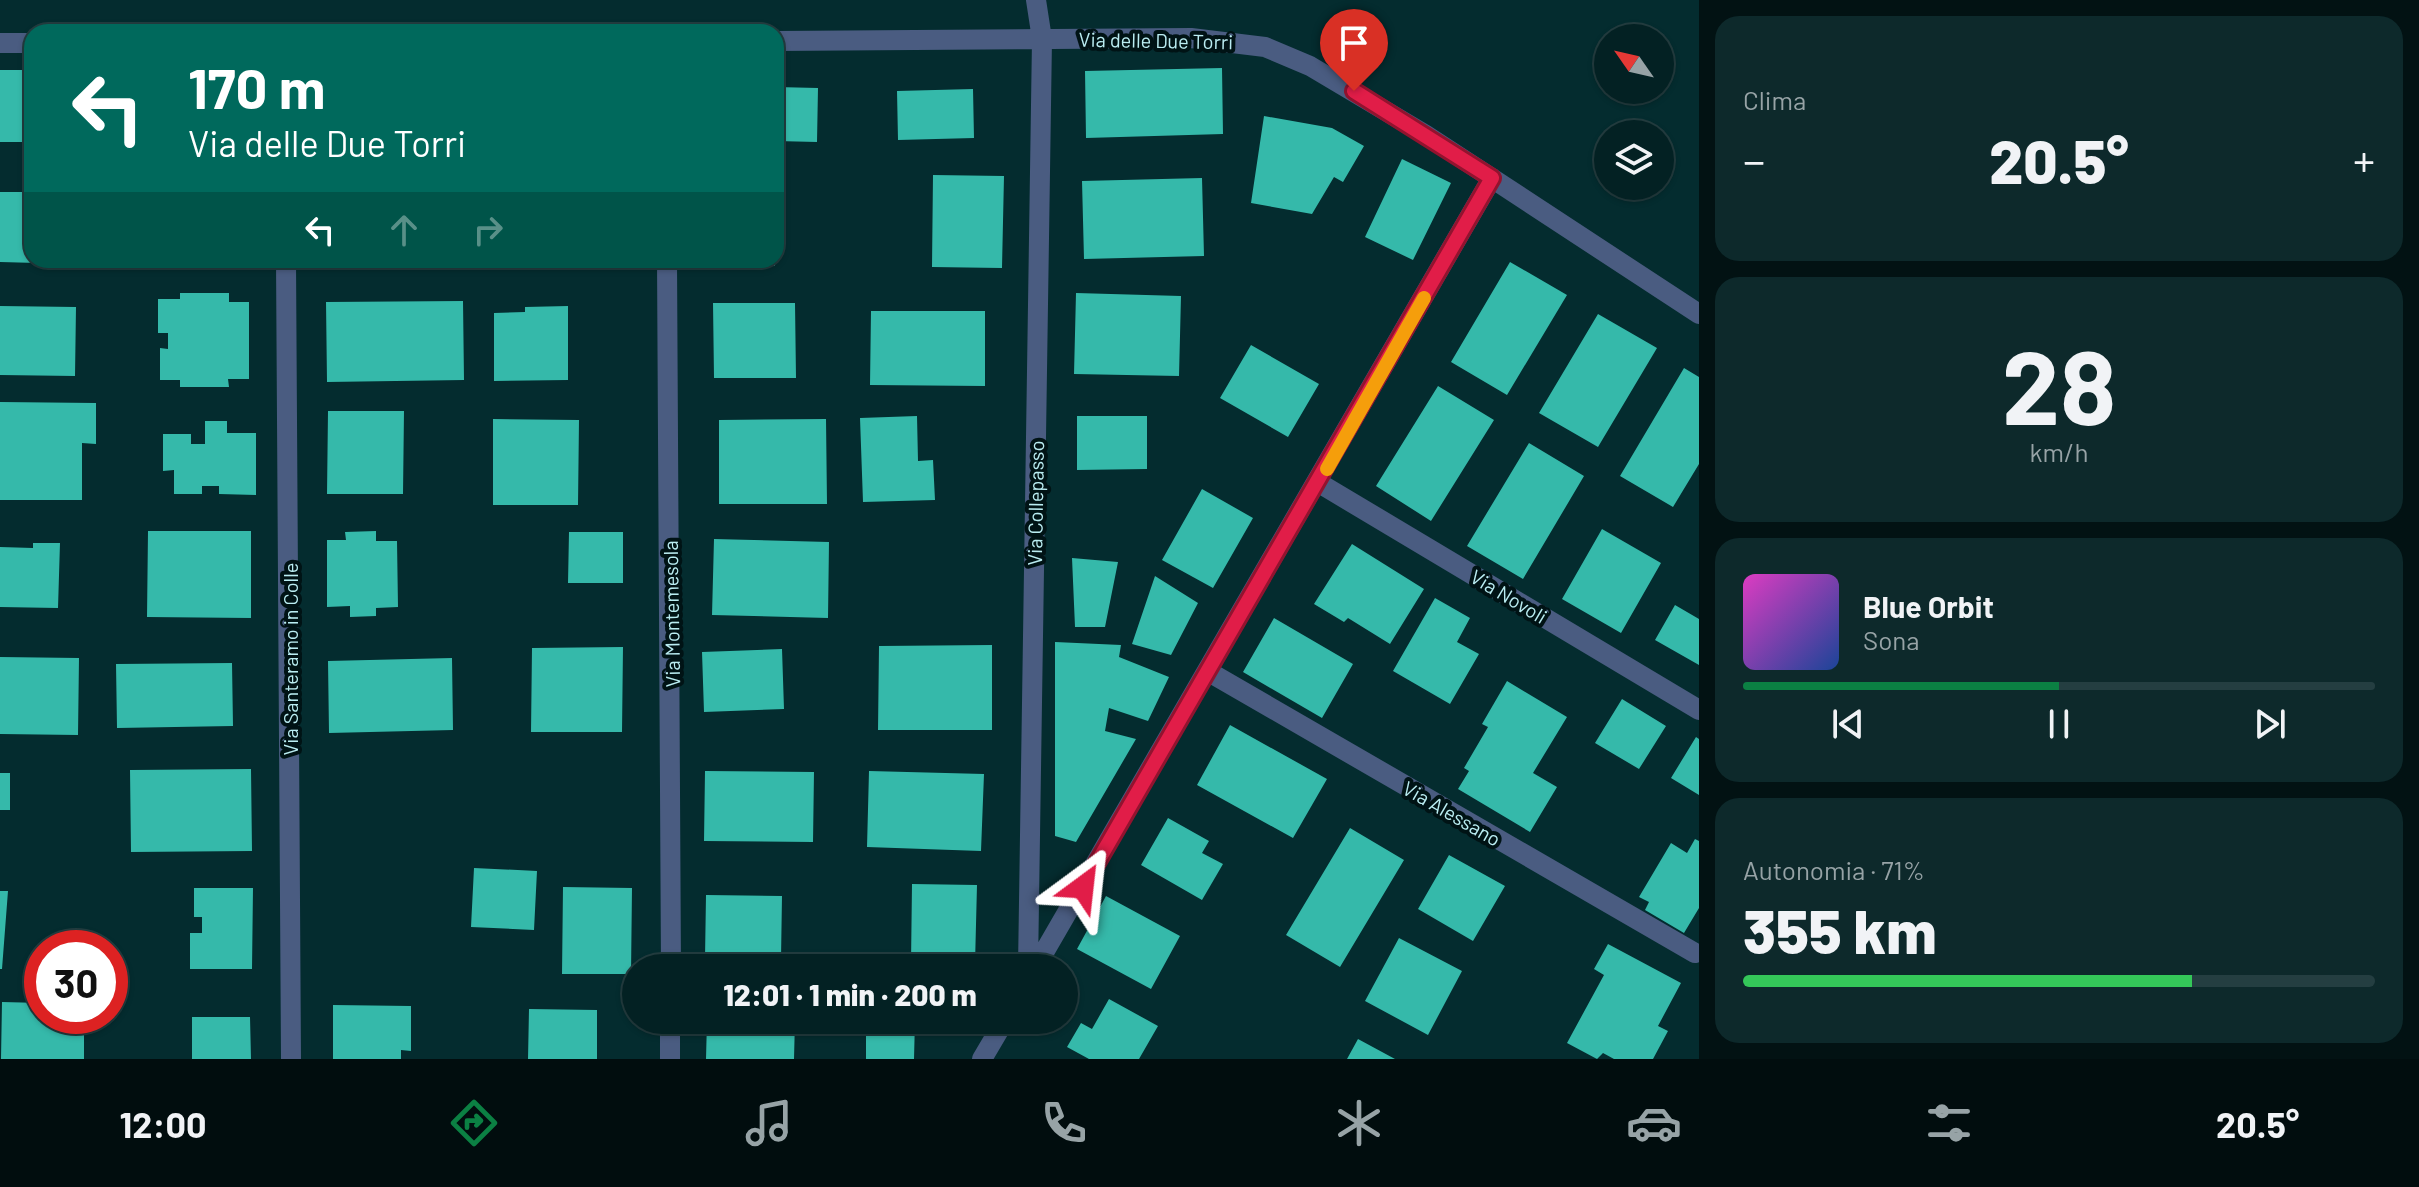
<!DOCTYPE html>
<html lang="it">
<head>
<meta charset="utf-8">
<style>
  :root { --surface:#032123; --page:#0d292b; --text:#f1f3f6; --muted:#97a3a6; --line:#243e41; --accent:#0b8043 }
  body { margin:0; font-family:Barlow,sans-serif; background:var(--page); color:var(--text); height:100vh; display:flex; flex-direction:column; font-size:30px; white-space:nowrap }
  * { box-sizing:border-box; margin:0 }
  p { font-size:26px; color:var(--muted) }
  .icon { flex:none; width:44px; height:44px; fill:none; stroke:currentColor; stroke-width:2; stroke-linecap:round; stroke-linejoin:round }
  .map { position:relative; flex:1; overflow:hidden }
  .details { display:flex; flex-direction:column; gap:16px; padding:16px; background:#021213; width:720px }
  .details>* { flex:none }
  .top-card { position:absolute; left:24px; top:24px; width:760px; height:244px; border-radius:24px; box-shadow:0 2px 6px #0004,0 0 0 2px var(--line); background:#00695c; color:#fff; overflow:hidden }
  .needle { width:52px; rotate:304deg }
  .fabs { position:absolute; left:1594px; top:24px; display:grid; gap:16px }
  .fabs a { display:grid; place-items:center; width:80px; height:80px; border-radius:50%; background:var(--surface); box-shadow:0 2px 6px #0004,0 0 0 2px var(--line); font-size:40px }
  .speed { position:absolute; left:24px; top:930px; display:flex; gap:16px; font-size:40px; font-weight:700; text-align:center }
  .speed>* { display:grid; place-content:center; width:104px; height:104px; border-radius:50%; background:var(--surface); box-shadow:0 2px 6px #0004,0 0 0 2px var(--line); line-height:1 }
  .speed .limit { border:12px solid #d22; background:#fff; color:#111 }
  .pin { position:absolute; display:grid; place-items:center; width:68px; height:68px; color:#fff; margin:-82px -34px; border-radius:50% 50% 50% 0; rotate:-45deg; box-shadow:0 0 8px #0007 }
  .pin .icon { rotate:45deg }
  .me { position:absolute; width:88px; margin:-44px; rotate:30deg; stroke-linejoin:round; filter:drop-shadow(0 0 6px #0008) }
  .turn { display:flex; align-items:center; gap:28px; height:168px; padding:0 32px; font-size:36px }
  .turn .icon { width:104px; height:104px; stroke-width:2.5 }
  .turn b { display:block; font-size:56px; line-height:68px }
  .lanes { display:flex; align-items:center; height:76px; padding:0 32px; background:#0003; justify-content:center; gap:40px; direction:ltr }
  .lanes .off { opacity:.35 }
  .big { font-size:60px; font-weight:800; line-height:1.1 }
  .details .card { flex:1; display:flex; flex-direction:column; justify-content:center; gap:12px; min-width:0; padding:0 28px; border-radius:24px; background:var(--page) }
  .details .dial { align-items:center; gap:0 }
  .dial b { font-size:104px; line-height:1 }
  .song { display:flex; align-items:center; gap:24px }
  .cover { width:96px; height:96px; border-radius:12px; background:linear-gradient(135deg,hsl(310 70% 55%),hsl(220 70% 35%)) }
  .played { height:8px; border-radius:4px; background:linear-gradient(90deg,var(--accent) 50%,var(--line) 50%) }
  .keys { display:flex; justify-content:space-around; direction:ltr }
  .heat { display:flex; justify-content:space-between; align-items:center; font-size:44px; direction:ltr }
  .charge { height:12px; border-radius:6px; background:linear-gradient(90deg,#34c759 71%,var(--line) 0) }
  .trip { position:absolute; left:622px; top:954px; width:456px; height:80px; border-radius:40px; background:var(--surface); box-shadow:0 2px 6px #0004,0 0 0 2px var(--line); font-weight:800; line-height:80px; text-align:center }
  .tab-bar { display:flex; height:128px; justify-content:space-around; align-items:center; background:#010d0e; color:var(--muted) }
  .tab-bar .icon { width:56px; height:56px }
  .tab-bar .selected { color:var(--accent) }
  .tab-bar b { font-size:36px; color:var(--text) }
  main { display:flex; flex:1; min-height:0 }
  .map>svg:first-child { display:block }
  .building { fill:#35b9aa }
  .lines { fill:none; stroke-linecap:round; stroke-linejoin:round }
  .street { stroke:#4a5c81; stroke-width:20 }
  .route-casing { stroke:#92132f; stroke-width:20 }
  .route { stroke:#e11d48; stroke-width:14 }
  .slow { stroke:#f59e0b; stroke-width:14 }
  .labels { text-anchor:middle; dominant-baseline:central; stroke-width:8; stroke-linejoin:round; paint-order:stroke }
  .street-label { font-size:20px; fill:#baedf2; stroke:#001315 }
</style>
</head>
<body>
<main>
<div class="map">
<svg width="1699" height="1059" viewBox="0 0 1699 1059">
  <rect width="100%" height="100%" fill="#042c2f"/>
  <!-- building -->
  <path class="building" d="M1222 68 1223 134 1086 138 1085 71Z
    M0 70H32V142H0Z
    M776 87 818 88 817 142 776 141Z
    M973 89 974 138 898 140 897 91Z
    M1264 116 1332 128 1364 146 1343 182 1334 177 1312 214 1251 203Z
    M1402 159 1451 183 1413 260 1365 237Z
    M933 175 1004 176 1002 268 932 267Z
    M1202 178 1204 256 1084 259 1082 181Z
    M0 192H32V260H74V264L0 262Z
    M150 260H253V264H150Z
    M326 260H382V266L326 265Z
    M709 260H775V266H709Z
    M1510 262 1567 295 1507 395 1451 362Z
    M180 293H229V302H249V379H228L229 387H180V380H160V348L168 349V333H158V299H180Z
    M1076 293 1181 296 1179 376 1074 374Z
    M463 301 464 380 327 382 326 302Z
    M713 303H795L796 378H714Z
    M0 306 76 307 75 376 0 375Z
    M568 306V380L494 381V313L525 312V307Z
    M871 311H985V386L870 385Z
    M1598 314 1657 348 1598 447 1539 413Z
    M1251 345 1319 384 1288 437 1220 398Z
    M1684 368 1699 377V464L1673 507 1620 476Z
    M1438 386 1494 420 1431 521 1376 486Z
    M0 402 96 403V444L82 443V500H0Z
    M328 411H404L403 494H327Z
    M917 416 918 461 933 460 935 500 863 502 860 418Z
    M1077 416H1147V469L1077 470Z
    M493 419 579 420 578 505H493Z
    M826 419 827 504H719V420Z
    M205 421H227V433H256V495L219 494V486H202V494H174V470L163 471V434H191V444H205Z
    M1529 443 1584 476 1523 579 1467 546Z
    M1202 489 1253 518 1213 588 1162 560Z
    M1602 529 1661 563 1621 633 1562 599Z
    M148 531H251V618L147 617Z
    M376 531V541H397L398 607 376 608V616L350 617V606L327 607V540H346L345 532Z
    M569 532H623V583H568Z
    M714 539 829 542 828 618 712 615Z
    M33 543H60L58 608 0 607V547L33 548Z
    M1352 544 1424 589 1390 644 1348 618 1344 622 1314 604Z
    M1072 558 1118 562 1105 627H1075Z
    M1155 576 1198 603 1171 655 1132 644Z
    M1435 598 1470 618 1457 642 1479 654 1450 704 1393 671Z
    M1675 605 1699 619V665L1655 640Z
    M1274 618 1353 664 1322 718 1243 672Z
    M1055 642 1121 645 1119 657 1169 677 1148 721 1109 708 1105 731 1136 739 1076 842 1055 836Z
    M992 645V730H878L879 646Z
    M623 647 622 732H531L532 648Z
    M782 649 784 709 704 712 702 652Z
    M0 657 79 658 78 735 0 734Z
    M452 658 453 730 329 733 328 661Z
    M232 663 233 726 117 728 116 664Z
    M1507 681 1567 717 1533 773 1557 787 1530 832 1458 789 1469 771 1464 768 1488 727 1482 724Z
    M1622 699 1666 726 1639 769 1595 743Z
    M1230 725 1327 779 1293 838 1197 785Z
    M1696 737 1699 739V795L1671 778Z
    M251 769 252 851 131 852 130 770Z
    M705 771 814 772 813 842 704 841Z
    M869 771 984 774 981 851 867 847Z
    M0 773H10V810H0Z
    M1168 818 1209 841 1202 853 1223 864 1202 900 1141 865Z
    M1350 828 1404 860 1340 967 1286 935Z
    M1695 839 1699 841V908L1684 933 1645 910 1649 902 1639 897 1671 843 1687 853Z
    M1449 855 1505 886 1473 941 1418 909Z
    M474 868 537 871 534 930 471 927Z
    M912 884 977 885 975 964 911 963Z
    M563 887 632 888 631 974H562Z
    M194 888H253L252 969H190V933H202V917H194Z
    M0 891H8L2 969H0Z
    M706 895 782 896 781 959 705 958Z
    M1106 896 1180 936 1151 989 1077 949Z
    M1399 938 1462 971 1428 1035 1365 1001Z
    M1608 944 1681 983 1658 1026 1668 1031 1653 1059H1614L1603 1053 1597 1059 1567 1043 1604 975 1594 969Z
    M1109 999 1158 1026 1139 1059H1089L1067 1047 1081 1023 1092 1029Z
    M2 1002 42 1003V1016H84V1059H1Z
    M333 1005 411 1006V1051L401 1050V1059H333Z
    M529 1009 597 1010V1059H528Z
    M192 1017H250L251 1059H192Z
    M707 1020H795L794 1059H706Z
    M866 1020H915L914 1059H866Z
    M1358 1039 1395 1059H1347Z"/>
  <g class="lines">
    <!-- street -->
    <path class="street" d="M776 41 1191 38 1265 47 1310 66 1426 135 1699 314
      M0 43H32
      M286 260 291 1059
      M667 260 671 968
      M1319 483 1699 710
      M1209 672 1695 953
      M1028 968 1042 39 1036 0
      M1035 968 1492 178
      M670 1059V1020
      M982 1059 1005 1020"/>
  </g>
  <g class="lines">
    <defs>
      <path id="route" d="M1083 887 1492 178 1354 91"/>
    </defs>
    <!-- route casing -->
    <use href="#route" class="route-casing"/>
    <!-- route -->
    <use href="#route" class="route"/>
    <!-- slow -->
    <path class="slow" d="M1327 469 1424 298"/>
  </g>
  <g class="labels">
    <!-- street labels -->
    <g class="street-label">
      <text transform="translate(1156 40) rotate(1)">Via delle Due Torri</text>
      <text transform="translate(1035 503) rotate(-89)">Via Collepasso</text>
      <text transform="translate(1509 596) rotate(31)">Via Novoli</text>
      <text transform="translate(671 614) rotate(-91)">Via Montemesola</text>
      <text transform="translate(290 659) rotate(-90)">Via Santeramo in Colle</text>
      <text transform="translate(1452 813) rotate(30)">Via Alessano</text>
    </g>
  </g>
</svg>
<div class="fabs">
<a><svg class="needle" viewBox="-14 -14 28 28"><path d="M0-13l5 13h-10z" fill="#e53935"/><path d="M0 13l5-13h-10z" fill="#97a3a6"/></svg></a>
<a><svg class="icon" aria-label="layers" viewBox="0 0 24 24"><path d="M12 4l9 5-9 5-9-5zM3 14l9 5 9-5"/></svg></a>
</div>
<div class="speed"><div class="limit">30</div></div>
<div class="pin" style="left:1354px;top:91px;background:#d93025"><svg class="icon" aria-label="arrive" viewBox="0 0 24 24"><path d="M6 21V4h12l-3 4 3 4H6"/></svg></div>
<svg class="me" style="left:1083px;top:887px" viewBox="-20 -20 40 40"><path d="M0-17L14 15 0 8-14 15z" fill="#e11d48" stroke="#fff" stroke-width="4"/></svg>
<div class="trip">12:01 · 1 min · 200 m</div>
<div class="top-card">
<div class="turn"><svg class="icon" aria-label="left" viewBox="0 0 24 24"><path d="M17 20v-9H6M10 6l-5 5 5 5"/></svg><div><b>170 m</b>Via delle Due Torri</div></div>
<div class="lanes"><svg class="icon" aria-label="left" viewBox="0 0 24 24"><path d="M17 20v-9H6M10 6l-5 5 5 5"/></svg><svg class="icon off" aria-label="ahead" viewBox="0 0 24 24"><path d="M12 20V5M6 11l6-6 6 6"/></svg><svg class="icon off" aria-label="right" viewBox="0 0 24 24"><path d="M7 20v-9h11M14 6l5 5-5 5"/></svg></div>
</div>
</div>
<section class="details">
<div class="card"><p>Clima</p>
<div class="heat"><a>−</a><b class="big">20.5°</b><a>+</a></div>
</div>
<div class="card dial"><b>28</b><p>km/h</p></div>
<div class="card">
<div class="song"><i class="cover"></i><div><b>Blue Orbit</b><p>Sona</p></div></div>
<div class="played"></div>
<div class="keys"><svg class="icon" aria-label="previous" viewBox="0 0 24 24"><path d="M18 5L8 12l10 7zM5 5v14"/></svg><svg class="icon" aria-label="pause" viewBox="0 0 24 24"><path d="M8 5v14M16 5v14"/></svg><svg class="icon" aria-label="next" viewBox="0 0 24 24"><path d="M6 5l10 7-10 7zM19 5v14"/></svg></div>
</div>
<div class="card"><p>Autonomia · 71%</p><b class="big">355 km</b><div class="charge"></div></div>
</section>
</main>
<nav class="tab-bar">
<b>12:00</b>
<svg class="icon selected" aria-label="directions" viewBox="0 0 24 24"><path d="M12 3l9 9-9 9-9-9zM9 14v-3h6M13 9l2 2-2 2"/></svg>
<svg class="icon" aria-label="music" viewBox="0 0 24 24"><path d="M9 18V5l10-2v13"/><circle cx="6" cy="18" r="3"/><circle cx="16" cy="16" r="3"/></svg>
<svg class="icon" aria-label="phone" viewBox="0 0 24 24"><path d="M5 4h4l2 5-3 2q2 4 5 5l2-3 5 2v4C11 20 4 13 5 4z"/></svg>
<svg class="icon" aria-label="climate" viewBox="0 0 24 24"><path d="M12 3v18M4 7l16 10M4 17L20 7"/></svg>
<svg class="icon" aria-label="car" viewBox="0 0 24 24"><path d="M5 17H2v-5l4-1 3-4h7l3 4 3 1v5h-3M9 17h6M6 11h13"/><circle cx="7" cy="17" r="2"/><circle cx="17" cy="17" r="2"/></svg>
<svg class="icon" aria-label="filters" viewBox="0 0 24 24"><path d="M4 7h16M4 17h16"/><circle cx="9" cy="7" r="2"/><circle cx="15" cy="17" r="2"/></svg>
<b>20.5°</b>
</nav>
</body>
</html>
